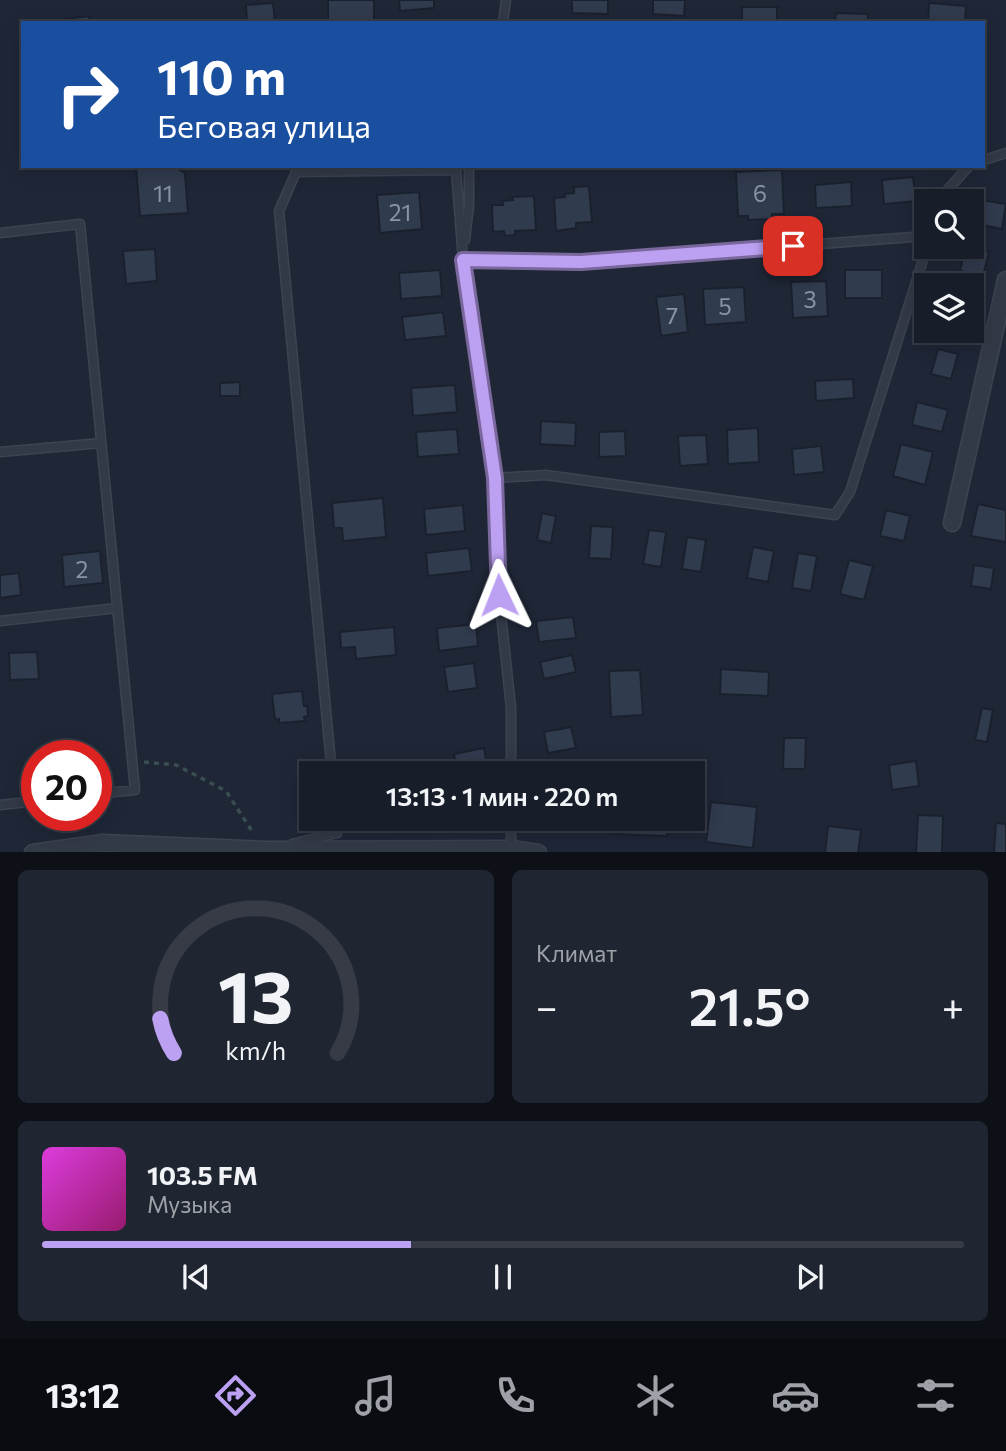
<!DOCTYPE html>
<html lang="ru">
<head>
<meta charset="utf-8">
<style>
  :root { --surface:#171d29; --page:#202631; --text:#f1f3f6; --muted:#9ea2a8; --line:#363b46; --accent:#bca0f2 }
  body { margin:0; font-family:Commissioner,sans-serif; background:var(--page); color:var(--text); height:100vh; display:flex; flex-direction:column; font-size:26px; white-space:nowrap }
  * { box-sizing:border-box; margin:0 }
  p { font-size:23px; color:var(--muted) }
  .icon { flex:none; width:38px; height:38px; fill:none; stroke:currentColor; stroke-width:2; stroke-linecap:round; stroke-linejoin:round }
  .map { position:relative; height:852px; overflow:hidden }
  .drawer { display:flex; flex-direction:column; gap:18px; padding:18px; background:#0d1017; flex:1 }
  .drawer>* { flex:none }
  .guide { position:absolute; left:21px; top:21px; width:964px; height:147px; border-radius:0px; box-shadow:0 4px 18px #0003,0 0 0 2px var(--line); background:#1a4fa0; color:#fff; overflow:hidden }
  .fabs { position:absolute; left:914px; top:189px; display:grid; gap:14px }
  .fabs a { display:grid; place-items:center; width:70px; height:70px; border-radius:0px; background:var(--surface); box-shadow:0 4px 18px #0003,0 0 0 2px var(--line); font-size:35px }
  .speed { position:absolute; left:21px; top:740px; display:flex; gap:14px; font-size:35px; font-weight:700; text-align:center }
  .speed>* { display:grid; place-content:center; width:91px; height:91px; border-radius:50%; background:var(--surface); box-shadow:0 4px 18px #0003,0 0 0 2px var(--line); line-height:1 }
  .speed .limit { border:10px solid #d22; background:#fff; color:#111 }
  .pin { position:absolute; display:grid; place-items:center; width:60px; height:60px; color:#fff; margin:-30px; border-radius:14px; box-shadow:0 4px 10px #0006 }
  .me { position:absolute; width:77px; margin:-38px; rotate:358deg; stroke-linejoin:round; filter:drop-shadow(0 0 5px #0008) }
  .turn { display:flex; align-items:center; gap:24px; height:147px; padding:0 21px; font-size:32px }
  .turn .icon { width:91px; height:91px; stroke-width:2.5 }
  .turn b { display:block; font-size:49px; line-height:60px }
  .big { font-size:52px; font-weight:600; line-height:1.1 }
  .drawer .card { flex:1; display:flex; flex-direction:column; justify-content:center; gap:10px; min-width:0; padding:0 24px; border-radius:10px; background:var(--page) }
  .drawer .dial { align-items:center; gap:0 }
  .dial svg { height:182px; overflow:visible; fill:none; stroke:var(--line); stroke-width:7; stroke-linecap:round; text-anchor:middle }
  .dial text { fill:var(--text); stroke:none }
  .song { display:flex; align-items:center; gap:21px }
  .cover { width:84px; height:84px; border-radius:10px; background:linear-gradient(135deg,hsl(300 70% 55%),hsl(320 70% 35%)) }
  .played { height:7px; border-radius:4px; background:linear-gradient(90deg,var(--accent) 40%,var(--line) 40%) }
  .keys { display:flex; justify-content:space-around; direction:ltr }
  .heat { display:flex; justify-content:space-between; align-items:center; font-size:38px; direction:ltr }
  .drawer .tiles { flex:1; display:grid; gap:18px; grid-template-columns:1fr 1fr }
  .card:last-child { grid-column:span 2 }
  .trip { position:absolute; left:299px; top:761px; width:406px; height:70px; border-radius:0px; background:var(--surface); box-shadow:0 4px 18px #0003,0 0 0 2px var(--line); font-weight:600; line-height:70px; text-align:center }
  .tab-bar { display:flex; height:112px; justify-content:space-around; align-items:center; background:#090c10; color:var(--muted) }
  .tab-bar .icon { width:49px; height:49px }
  .tab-bar .active { color:var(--accent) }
  .tab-bar b { font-size:32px; color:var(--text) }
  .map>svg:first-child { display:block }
  .building { fill:#313b4e; stroke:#1a212e; stroke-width:2 }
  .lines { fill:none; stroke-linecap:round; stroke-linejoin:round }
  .lane-casing { stroke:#3c4351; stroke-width:11 }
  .street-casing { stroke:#3c4351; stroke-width:19 }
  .path { stroke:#3a4d50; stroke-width:3.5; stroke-dasharray:5 5; stroke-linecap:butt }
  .lane { stroke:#333a47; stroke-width:8 }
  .street { stroke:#333a47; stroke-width:16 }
  .route-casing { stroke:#7a689d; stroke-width:18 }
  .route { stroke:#bca0f2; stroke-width:12 }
  .labels { text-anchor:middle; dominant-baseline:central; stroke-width:7; stroke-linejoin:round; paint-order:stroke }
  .number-label { font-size:23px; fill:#8c94a4 }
</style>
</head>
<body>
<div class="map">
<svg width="1006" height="853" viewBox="0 0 1006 853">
  <rect width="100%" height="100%" fill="#1f2737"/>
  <!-- building -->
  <path class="building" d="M328 0H374V20L328 21Z
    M399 0H434V8L400 11Z
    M572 0H608V14L572 13Z
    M653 0H685L684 16 653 14Z
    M273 3 275 23H247L246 5Z
    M929 3 966 6 965 23H928Z
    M742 7H777V23H742Z
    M836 13 868 14V23H835Z
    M89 16 90 23H49V21Z
    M202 19 203 23H170V22Z
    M136 166H178V169L185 173 188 213 140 216Z
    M782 170 784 214H772V219L748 220V216H738L736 172Z
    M913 177 916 201 884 204 882 180Z
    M851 182 852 206 816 208 815 185Z
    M589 186 592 222 576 223V228L556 231 554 198 565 197 564 194 574 193V187Z
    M419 192 422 229 380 233 377 195Z
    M534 196 536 230 515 231V235L505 236 504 231 493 232 492 205H503L502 201 513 200 512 197Z
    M981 200 1006 204 1002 229 977 224Z
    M965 247 989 252 983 276 960 271Z
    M155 249 157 281 126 284 123 251Z
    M440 270 442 296 401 299 399 273Z
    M845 270H882V298H845Z
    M826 281 828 316 793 318 791 282Z
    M744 287 746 322 705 325 703 289Z
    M684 294 688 332 661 336 656 297Z
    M443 312 446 336 405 340 402 317Z
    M938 349 958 354 951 379 931 374Z
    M853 379 854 398 816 401 815 381Z
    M240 382V396H220V383Z
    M455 385 457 412 413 416 411 388Z
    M917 402 948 410 942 432 912 425Z
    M541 421 576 423 575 446 540 444Z
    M758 428 759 462 728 464 727 430Z
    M457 429 459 454 418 457 416 432Z
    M625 431 626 456 599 457V432Z
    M706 435 708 464 680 466 678 436Z
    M901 444 933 452 925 485 893 476Z
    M821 446 824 472 794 475 792 449Z
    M383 498 386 537 343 541 342 528H334L332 503Z
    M978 504 1006 510V542L971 536Z
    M463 505 465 531 426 535 424 509Z
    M886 510 910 516 904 541 880 536Z
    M542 513 556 516 551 543 537 540Z
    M591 526 613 527 611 559 589 558Z
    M649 530 666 532 661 567 643 564Z
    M687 537 706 540 701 572 682 569Z
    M753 547 774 551 768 582 747 578Z
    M469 548 472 571 428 576 426 553Z
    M100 551 103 583 64 587 62 555Z
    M798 553 817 556 811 591 792 588Z
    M849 560 873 566 864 600 840 594Z
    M974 565 994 568 991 589 971 586Z
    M19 573 21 595 0 598V575Z
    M573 617 576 638 539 642 536 621Z
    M476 624 478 646 439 651 437 628Z
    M394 627 396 655 356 659 355 647 341 648 340 632Z
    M37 652 39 679 10 680 9 653Z
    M572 655 576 672 544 679 540 662Z
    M474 663 477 688 448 692 444 667Z
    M721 669 769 672 768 696 720 694Z
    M640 670 643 715 611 717 609 671Z
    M302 691 304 706H307L308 716 304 717 305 721 279 723V719L275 720 272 694Z
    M982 708 993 710 987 742 975 740Z
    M571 727 576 748 548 753 544 732Z
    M784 738H806L805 769H783Z
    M484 748 488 772 457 774 454 754Z
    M916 761 919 786 892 790 889 765Z
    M711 802 757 807 753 848 706 842Z
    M918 815 943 816 942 853H916Z
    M612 819H668L667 836 612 834Z
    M996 823 1006 824V853H994Z
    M828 826 861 830 858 853H825Z"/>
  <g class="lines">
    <defs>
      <path id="lane" d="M503 23 506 0
        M984 160 1006 153
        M941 201 944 194 969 166
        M0 233 80 224 135 790 96 794
        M465 240 469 205V166
        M463 260 581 262 926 236
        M0 452 101 443
        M495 478 546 475 835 515 850 492 927 247
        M0 621 117 608
        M332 774 279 211 296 172 456 170 463 260 495 478 499 595 511 708V774
        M0 805 37 801
        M511 819V849
        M292 844 337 833 336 819"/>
      <path id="street" d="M952 523 1006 280
        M33 853 103 843 265 850 511 849 538 853"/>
    </defs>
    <!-- lane casing -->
    <use href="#lane" class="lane-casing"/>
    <!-- street casing -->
    <use href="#street" class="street-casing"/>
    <!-- path -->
    <path class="path" d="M144 762 176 765 226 791 252 831"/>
    <!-- lane -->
    <use href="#lane" class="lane"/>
    <!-- street -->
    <use href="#street" class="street"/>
  </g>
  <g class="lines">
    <defs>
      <path id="route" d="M499 595 495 478 463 260 581 262 793 246"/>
    </defs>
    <!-- route casing -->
    <use href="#route" class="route-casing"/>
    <!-- route -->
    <use href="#route" class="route"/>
  </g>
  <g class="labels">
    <!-- number labels -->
    <g class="number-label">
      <text x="163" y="193">11</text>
      <text x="760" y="193">6</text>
      <text x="400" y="212">21</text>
      <text x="810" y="299">3</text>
      <text x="725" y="306">5</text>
      <text x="672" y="315">7</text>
      <text x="82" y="569">2</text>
    </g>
  </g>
</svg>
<div class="fabs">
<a><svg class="icon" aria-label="search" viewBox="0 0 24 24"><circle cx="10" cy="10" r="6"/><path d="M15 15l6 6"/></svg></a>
<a><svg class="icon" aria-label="layers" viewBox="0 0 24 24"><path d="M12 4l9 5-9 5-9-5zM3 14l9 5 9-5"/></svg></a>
</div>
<div class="speed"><div class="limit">20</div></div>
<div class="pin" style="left:793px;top:246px;background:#d93025"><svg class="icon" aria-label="arrive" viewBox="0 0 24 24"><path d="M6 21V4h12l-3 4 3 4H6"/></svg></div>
<svg class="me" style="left:499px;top:595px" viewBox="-20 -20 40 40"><path d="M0-17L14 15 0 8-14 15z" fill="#bca0f2" stroke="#fff" stroke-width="4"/></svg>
<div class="trip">13:13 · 1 мин · 220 m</div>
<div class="guide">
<div class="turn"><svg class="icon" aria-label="right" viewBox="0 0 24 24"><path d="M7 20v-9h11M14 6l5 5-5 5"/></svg><div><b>110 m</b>Беговая улица</div></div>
</div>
</div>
<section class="drawer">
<div class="tiles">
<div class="card dial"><svg viewBox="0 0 100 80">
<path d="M14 69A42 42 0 1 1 86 69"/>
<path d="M14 69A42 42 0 0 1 8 54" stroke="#bca0f2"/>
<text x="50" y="56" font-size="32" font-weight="700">13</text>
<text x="50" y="72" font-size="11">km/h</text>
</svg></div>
<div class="card"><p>Климат</p>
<div class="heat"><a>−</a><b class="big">21.5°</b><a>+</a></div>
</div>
<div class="card">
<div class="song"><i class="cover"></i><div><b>103.5 FM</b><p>Музыка</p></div></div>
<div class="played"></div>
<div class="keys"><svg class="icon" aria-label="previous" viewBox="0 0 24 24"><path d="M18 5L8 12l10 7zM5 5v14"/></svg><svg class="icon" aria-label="pause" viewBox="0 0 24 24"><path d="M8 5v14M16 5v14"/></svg><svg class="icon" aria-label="next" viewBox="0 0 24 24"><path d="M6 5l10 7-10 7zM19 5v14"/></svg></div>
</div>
</div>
</section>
<nav class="tab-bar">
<b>13:12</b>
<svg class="icon active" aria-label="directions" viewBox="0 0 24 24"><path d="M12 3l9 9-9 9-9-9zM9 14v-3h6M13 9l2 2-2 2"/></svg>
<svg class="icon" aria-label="music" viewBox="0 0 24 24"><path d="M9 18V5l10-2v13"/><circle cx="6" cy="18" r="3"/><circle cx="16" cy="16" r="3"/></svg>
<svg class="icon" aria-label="phone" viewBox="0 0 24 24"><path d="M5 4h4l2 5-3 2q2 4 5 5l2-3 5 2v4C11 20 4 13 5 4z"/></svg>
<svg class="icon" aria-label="climate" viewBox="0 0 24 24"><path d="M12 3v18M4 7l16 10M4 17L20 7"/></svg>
<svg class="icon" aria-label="car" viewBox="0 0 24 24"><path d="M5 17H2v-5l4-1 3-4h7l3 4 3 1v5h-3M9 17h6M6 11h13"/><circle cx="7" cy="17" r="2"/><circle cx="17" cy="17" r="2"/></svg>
<svg class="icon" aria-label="filters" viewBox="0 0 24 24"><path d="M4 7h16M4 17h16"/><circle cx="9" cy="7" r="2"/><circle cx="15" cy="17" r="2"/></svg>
</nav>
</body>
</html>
